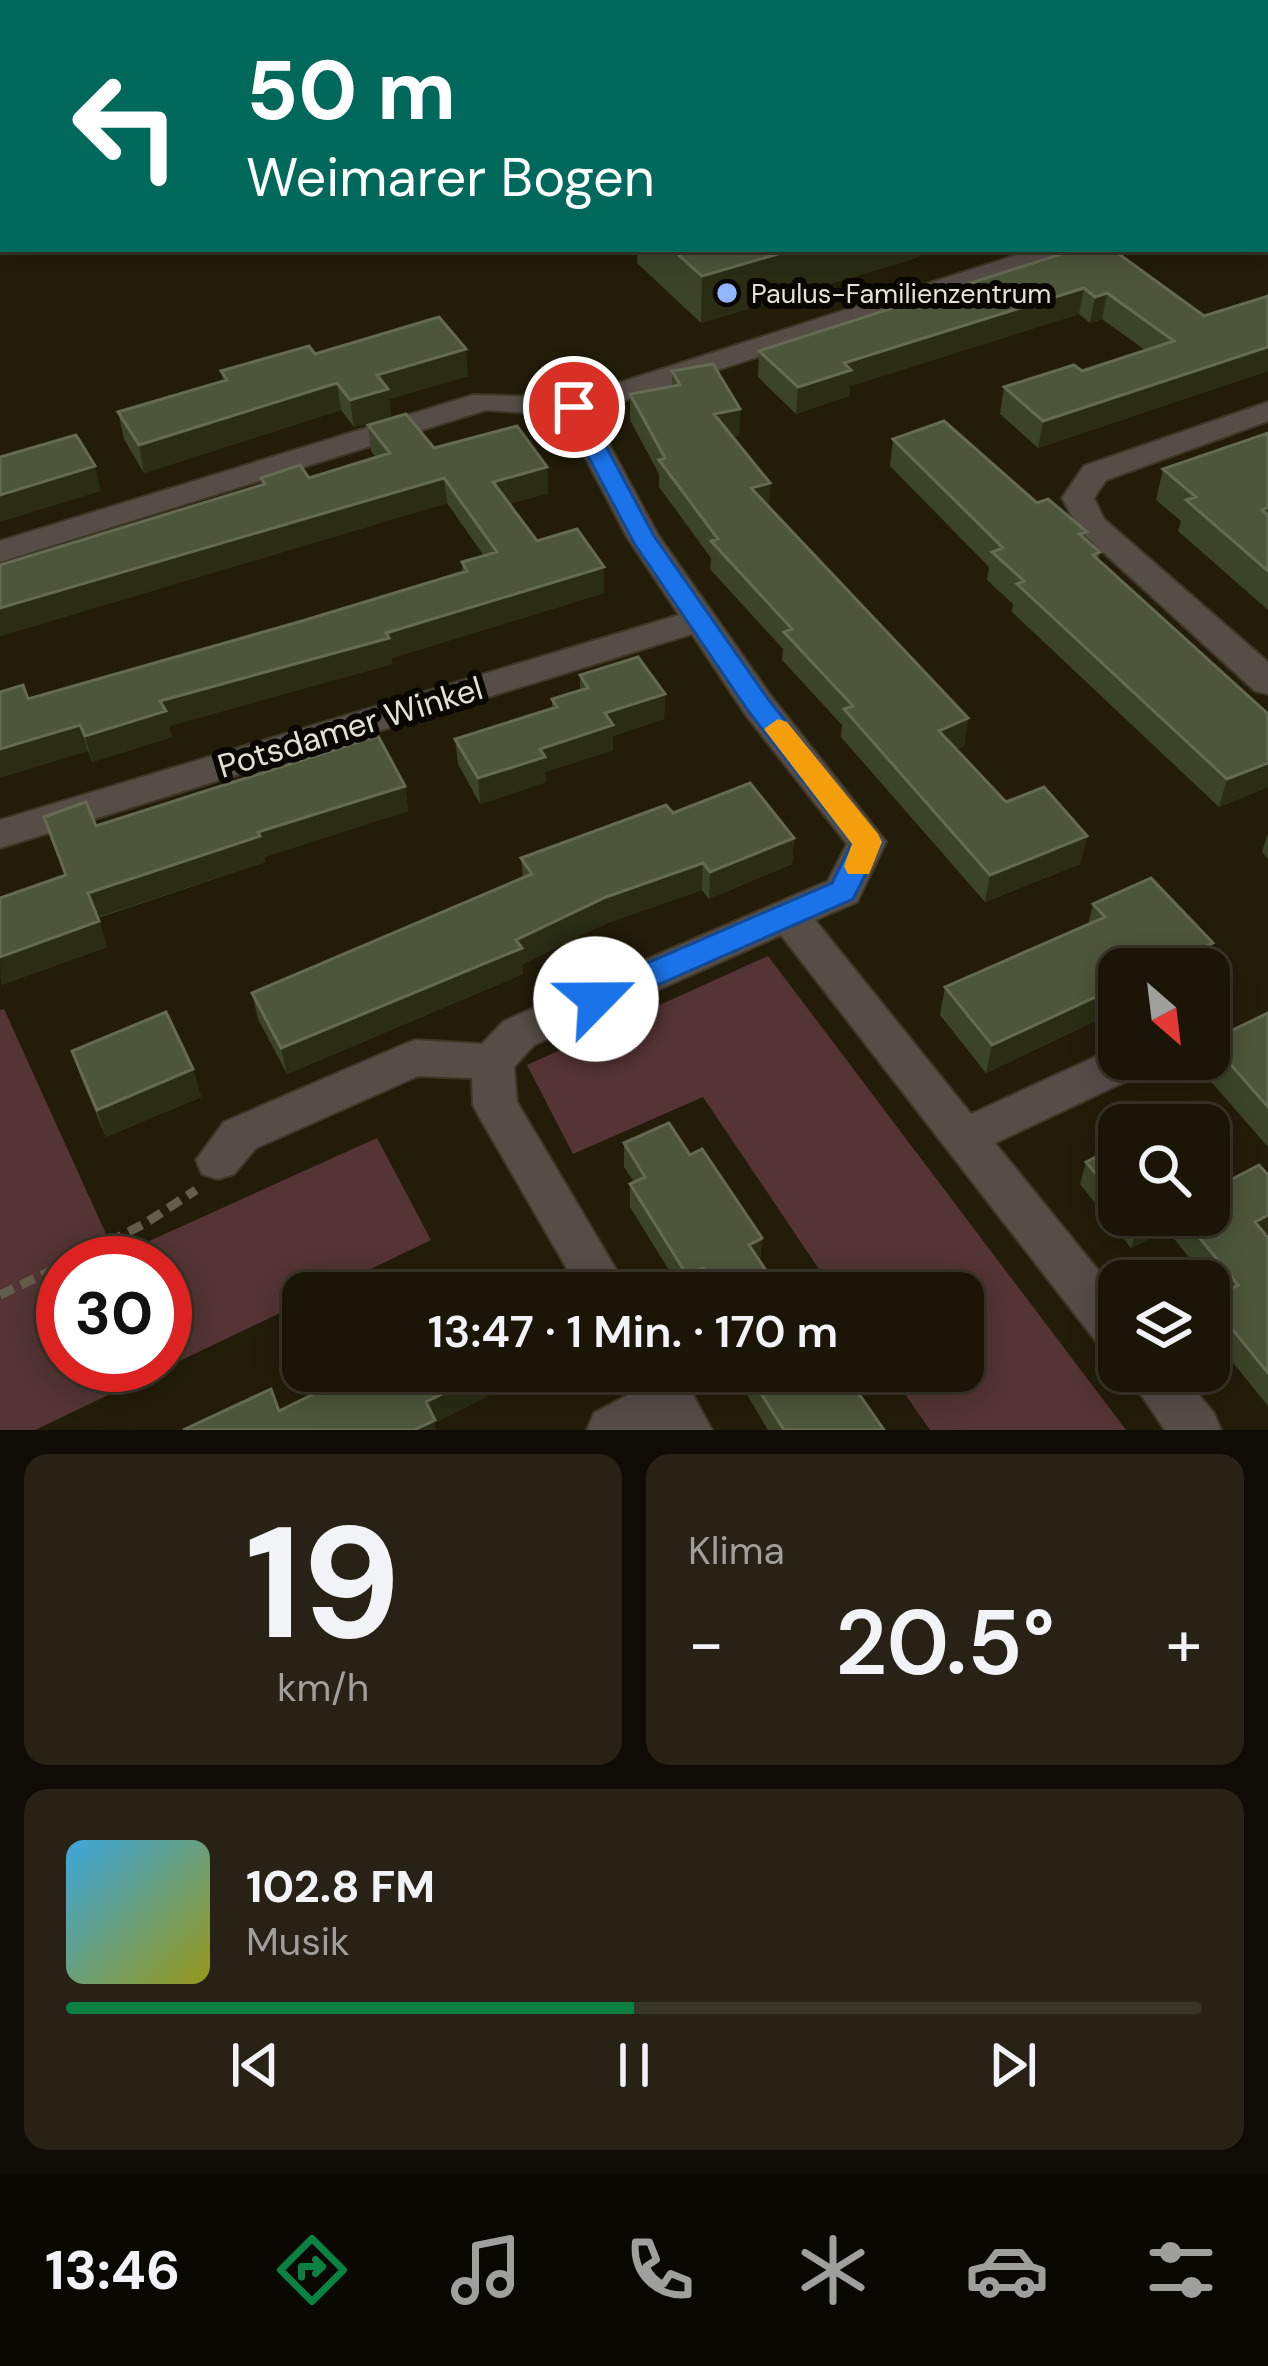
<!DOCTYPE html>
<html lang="de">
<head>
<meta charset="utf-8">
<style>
  :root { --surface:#1a1507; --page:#272215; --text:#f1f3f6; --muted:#9f9f9b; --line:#383428; --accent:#0b8043 }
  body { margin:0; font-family:"DM Sans",sans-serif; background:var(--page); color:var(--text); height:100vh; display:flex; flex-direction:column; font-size:45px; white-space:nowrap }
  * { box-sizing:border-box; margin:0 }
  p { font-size:39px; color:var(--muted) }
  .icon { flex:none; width:66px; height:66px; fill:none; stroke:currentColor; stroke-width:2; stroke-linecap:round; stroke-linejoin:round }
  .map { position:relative; height:1430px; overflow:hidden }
  .sheet { display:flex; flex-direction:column; gap:24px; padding:24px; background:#0e0c04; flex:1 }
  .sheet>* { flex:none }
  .guide { position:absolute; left:0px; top:0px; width:1269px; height:252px; box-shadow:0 6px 30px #0003,0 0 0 3px var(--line); background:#00695c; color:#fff; overflow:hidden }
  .needle { width:78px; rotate:152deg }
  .controls { position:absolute; left:1098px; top:948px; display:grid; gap:24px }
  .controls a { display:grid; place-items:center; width:132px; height:132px; border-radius:24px; background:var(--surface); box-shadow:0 6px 30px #0003,0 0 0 3px var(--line); font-size:60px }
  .speed { position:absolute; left:36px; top:1236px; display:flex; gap:24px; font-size:60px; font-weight:700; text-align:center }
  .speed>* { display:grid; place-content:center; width:156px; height:156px; border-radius:50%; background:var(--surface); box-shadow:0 6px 30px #0003,0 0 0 3px var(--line); line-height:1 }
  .speed .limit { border:18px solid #d22; background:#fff; color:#111 }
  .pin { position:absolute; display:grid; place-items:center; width:102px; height:102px; color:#fff; margin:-51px; border:6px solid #fff; border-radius:50%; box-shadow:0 3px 12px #0007 }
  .me { position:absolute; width:132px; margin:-66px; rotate:67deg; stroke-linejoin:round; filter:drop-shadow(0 0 9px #0008) }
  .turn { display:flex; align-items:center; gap:42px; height:252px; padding:0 48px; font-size:54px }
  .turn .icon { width:156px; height:156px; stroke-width:2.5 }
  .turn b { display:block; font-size:84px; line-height:102px }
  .big { font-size:90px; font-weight:600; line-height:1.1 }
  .sheet .card { flex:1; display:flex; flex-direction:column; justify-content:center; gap:18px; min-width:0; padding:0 42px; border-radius:24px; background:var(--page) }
  .sheet .dial { align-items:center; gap:0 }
  .dial b { font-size:156px; line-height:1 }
  .song { display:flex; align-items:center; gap:36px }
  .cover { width:144px; height:144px; border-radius:18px; background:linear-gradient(135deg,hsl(200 70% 55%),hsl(60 70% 35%)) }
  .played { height:12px; border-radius:6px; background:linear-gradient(90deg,var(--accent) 50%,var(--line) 50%) }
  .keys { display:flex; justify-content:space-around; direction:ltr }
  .heat { display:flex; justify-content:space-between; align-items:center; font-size:66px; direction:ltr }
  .sheet .tiles { flex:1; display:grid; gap:24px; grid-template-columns:1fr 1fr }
  .card:last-child { grid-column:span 2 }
  .trip { position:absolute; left:282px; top:1272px; width:702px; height:120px; border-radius:24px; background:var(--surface); box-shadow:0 6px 30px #0003,0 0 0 3px var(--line); font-weight:600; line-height:120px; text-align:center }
  .tab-bar { display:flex; height:192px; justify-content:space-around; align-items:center; background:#0a0803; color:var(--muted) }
  .tab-bar .icon { width:84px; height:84px }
  .tab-bar .on { color:var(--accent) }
  .tab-bar b { font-size:54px; color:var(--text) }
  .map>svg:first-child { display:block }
  .green { fill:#543434; fill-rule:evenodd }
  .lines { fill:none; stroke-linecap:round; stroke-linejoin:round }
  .street-casing { stroke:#3e3725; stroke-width:4 }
  .path { stroke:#635d4c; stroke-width:9; stroke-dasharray:15 8; stroke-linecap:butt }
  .street { fill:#564d47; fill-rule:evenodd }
  .wall { fill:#3b4428 }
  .shaded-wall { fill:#2a2d14 }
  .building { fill:#4d553a; stroke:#656a52; stroke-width:3 }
  .route { fill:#1a73e8; stroke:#114b97; stroke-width:3 }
  .slow { fill:#f59e0b }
  .poi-dot { fill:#92b7fd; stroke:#0a0702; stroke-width:4.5 }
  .labels { text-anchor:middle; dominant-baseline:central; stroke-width:12; stroke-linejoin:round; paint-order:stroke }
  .far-poi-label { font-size:27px; fill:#e5e0d4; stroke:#0a0702; text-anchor:start }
  .street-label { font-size:33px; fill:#e5e0d4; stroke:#0a0702 }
</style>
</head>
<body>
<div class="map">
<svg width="1268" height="1430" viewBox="0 0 1268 1430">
  <rect width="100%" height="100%" fill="#231c09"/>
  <!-- green -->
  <path class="green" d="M768 956 1126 1430H930L889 1371H963V1293H835L703 1097 573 1154 527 1065Z
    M4 1009 116 1256 377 1138 431 1240 321 1293H303V1302L35 1430H0V1010ZM63 1263H165V1365H63Z"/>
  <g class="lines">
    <defs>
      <path id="street" d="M1266 218H1268V234H1266Z
        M1035 249H1076L1072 255 591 411 658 535 771 696 886 842 857 902 815 920 971 1114 1119 1046V1059H1154L1148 1071 995 1143 1119 1296V1355L1102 1349 781 935 534 1045 514 1067 517 1102 630 1293H581L480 1118 473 1105 472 1078 418 1076 256 1148 234 1174 218 1179 202 1174 196 1160 224 1122 400 1046 415 1040 482 1044 504 1021 828 881 847 844 745 714 692 634 0 848V820L679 615 627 537 563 415 486 410 0 562V541L473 395 572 398Z
        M1268 402V421L1106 480 1094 498 1104 519 1268 662V694L1255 691 1080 531 1062 498 1084 466Z
        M629 1371H680L712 1430H587L594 1413 637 1390Z
        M1125 1371H1179L1214 1413 1221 1430H1165Z"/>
    </defs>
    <!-- street casing -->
    <use href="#street" class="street-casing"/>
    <!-- path -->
    <path class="path" d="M67 1263 144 1224 196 1190
      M0 1295 63 1265"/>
    <!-- street -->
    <use href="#street" class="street"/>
  </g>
  <!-- wall -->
  <path class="wall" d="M638 249H920L919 257 701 323 637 263Z
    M1077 249 1204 316 1268 296V371L1038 448 1000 414 1004 387 1082 371 1145 350 1102 319 1090 323 1079 314 850 386 849 396 796 414 758 377 759 351Z
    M315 354 468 376 389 399 391 416 354 427 341 410 144 473 124 439 118 412 223 381 221 371Z
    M672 371 740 409 739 436 733 437 770 483 769 506 968 718 964 746 956 749 1006 802 1087 836 1080 864 985 902 841 737 842 725 782 660 783 649 710 569 711 558 659 487V474L630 420V394L672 386Z
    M368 425 434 448 547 467 548 493 509 504 537 541 604 567V593L392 658V664L169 726 172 737 92 762 88 751 28 699 302 621 462 572V562L484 556 447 503 0 636V565L262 485 261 478H309L376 457 371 451Z
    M1268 433V610L1178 531 1181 521 1156 500 1163 469Z
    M893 439 1037 503 1087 532 1085 539 1100 552 1098 559 1268 714V787L1219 807 1012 612 1013 604 987 580 989 567 890 466Z
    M580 675 665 694 664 719 613 736V750L545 772 546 782 480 804 458 764 455 739 552 708V699L580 690Z
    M405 786 408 811 264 857 265 862 98 918 107 947 1 985 0 898 65 876 44 817 96 826Z
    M673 813 794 838 792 864 709 899 702 890 607 923 523 964V974L287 1074 258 1019 252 993 523 878 521 858Z
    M1268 833V859L1262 852Z
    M1093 904 1205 969 986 1073 940 1015 945 987 1088 924Z
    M1268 1013V1147L1200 1069 1204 1059H1209L1210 1041Z
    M72 1051 193 1069 201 1097 106 1137 81 1078Z
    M624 1143 690 1155 762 1238 760 1261 771 1293H703L701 1291 697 1293H683L630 1207V1184L634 1182 624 1167Z
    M1119 1146V1215H1209L1217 1187 1268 1175V1232L1265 1234 1268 1238V1406L1209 1333V1301L1219 1295 1167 1230 1131 1248 1080 1184 1086 1162Z
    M733 1371H843L884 1430H768Z"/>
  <!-- shaded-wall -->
  <path class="shaded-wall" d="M795 249H920L919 257 701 323 702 276Z
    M1084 288 1079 314 850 386 849 396 796 414 798 387 844 363Z
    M1107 293 1102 319 1090 323 1095 297Z
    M1268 347V371L1038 448 1043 421Z
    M466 349 468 376 389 399 391 416 354 427 350 400 377 375Z
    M337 383 341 410 144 473 139 445Z
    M740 409 739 436 713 440 714 414Z
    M95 466 101 491 0 522V495Z
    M547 467 548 493 495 508 493 482Z
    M444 478 447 503 0 636V608Z
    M770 483 769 510 751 488Z
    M604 567V593L392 658V664L169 726 172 737 92 762 85 736 160 701Z
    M665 694 664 719 613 736V750L545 772 546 782 480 804 478 778 540 749 605 713Z
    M968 718 964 746 934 758 939 731Z
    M80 725 88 751 0 778V749Z
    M1268 763V787L1219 807 1227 779Z
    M405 786 408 811 264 857 265 862 95 918 88 893 258 832Z
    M1087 836 1080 864 985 902 990 875Z
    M794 838 792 864 709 899 710 872Z
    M703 863 702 890 607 923 523 964V974L287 1074 281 1048 606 897Z
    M99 921 107 947 1 985 0 957Z
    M1213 943 1205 969H1156Z
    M1119 986V1010L986 1073 992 1045Z
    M193 1069 201 1097 106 1137 97 1110Z
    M1161 1215H1172L1167 1230 1131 1248 1138 1226Z
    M1268 1215V1232L1245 1244 1255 1222Z
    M762 1238 760 1261 749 1245Z
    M703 1268 701 1291 697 1293H687V1275Z
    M773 1281 771 1293H755V1289Z
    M488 1371H538L435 1423 436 1430H414L426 1402Z"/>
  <!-- building -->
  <path class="building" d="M672 249H795L702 276Z
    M1077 249H1112L1204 316 1268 296V347L1043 421 1004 387 1074 365 1082 371 1174 341 1107 293 1095 297 1084 288 844 363 851 370 798 387 759 351Z
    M439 317 466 349 377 375 388 389 350 400 337 383 139 445 118 412 227 380 221 371 309 346 315 354Z
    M713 364 740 409 714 414 770 483 751 488 968 718 939 731 1006 802 1044 787 1087 836 990 875 844 709 853 706 784 632 792 629 711 541 718 539 659 460 665 458 630 394 680 385 672 371Z
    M406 414 434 448 517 426 547 467 493 482 537 541 577 529 604 567 386 633 389 638 160 701 166 711 85 736 80 725 0 749V692L23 685 28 699 302 621 467 571 462 562 497 552 444 478 0 608V565L265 484 261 478 300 465 309 478 390 453 368 425Z
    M944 421 1037 503 1048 499 1087 532 1079 534 1100 552 1093 555 1268 714V763L1227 779 1017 584 1024 581 992 552 1003 548 893 439Z
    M1268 433V507L1262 510 1268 515V571L1186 500 1196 497 1163 469Z
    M76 435 95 466 0 495V457Z
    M638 657 665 694 605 713 613 725 540 749 545 757 478 778 455 739 557 707 552 699 588 688 580 675Z
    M378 736 405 786 258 832 260 836 88 893 99 921 0 957V898L66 875 44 817 86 802 96 826Z
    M750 783 794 838 710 872 703 863 606 897 516 940 522 948 281 1048 252 993 532 874 521 858 666 805 673 813Z
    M1151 878 1213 943 1156 969H1119V986L992 1045 945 987 1105 917 1093 904Z
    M166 1012 193 1069 97 1110 72 1051Z
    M1268 1013V1107L1210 1041Z
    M669 1123 690 1155 702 1149 762 1238 749 1245 773 1281 755 1289 758 1293H718L703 1268 687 1275 630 1184 645 1177 624 1143Z
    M1119 1146V1202L1086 1162Z
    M1259 1165 1268 1175V1215L1255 1222 1268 1238V1373L1209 1301 1238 1285 1181 1215H1209V1178L1217 1187Z
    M1129 1215H1161L1138 1226Z
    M497 1275 507 1293H459Z
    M360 1371H488L426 1402 435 1420 414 1430H183L271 1389 279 1411Z
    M747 1371H843L884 1430H784Z"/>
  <!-- route -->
  <path class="route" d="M574 400 585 407 654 536 768 699 882 842 853 899 596 1012 585 1008 580 999 585 990 832 883 852 843 749 712 634 543 562 407Z"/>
  <!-- slow -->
  <path class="slow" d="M778 719 787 722 878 834 882 842 869 874H848L844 866 852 844 764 729Z"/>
  <!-- markers -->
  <circle class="poi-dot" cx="727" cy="293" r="12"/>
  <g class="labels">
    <!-- far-poi labels -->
    <g class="far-poi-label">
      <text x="751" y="293">Paulus-Familienzentrum</text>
    </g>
    <!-- street labels -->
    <g class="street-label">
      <text transform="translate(350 727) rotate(-17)">Potsdamer Winkel</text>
    </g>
  </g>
</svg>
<div class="controls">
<a><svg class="needle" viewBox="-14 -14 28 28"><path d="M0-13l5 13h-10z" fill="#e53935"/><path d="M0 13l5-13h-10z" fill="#9f9f9b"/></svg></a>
<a><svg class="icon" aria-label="search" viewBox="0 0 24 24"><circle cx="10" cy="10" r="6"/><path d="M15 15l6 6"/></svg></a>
<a><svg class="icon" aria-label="layers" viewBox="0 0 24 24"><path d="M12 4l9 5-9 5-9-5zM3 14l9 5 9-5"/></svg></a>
</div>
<div class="speed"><div class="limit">30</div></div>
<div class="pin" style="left:574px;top:407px;background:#d93025"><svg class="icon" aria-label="arrive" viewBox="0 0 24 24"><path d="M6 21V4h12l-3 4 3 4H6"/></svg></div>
<svg class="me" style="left:596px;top:999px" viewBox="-20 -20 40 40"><circle r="19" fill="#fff"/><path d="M0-13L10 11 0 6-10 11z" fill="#1a73e8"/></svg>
<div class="trip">13:47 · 1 Min. · 170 m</div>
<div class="guide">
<div class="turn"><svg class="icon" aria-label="left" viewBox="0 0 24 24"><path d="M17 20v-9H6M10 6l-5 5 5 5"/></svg><div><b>50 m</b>Weimarer Bogen</div></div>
</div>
</div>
<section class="sheet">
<div class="tiles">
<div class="card dial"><b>19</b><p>km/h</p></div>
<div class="card"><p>Klima</p>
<div class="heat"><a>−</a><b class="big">20.5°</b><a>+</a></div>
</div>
<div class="card">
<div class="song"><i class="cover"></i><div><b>102.8 FM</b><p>Musik</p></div></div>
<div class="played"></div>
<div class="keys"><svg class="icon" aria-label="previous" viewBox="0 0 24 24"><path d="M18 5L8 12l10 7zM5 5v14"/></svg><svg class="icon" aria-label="pause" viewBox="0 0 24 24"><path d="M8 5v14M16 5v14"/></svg><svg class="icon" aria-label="next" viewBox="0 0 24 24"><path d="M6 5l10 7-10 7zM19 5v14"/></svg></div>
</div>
</div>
</section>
<nav class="tab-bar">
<b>13:46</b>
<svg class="icon on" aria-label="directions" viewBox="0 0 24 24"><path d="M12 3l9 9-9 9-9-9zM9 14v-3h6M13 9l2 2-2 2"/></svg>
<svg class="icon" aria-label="music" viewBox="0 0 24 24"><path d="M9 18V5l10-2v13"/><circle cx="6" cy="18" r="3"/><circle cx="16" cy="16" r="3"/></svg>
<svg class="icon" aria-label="phone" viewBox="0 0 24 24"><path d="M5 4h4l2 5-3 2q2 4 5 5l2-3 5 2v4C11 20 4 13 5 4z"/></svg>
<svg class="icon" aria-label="climate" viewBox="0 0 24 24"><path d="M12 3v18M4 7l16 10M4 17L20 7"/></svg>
<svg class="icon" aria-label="car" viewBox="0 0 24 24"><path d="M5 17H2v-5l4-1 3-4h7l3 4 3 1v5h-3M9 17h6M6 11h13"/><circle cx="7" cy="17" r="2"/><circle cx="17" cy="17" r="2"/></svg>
<svg class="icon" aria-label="filters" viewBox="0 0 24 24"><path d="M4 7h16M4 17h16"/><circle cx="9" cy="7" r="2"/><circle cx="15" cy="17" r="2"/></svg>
</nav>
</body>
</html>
